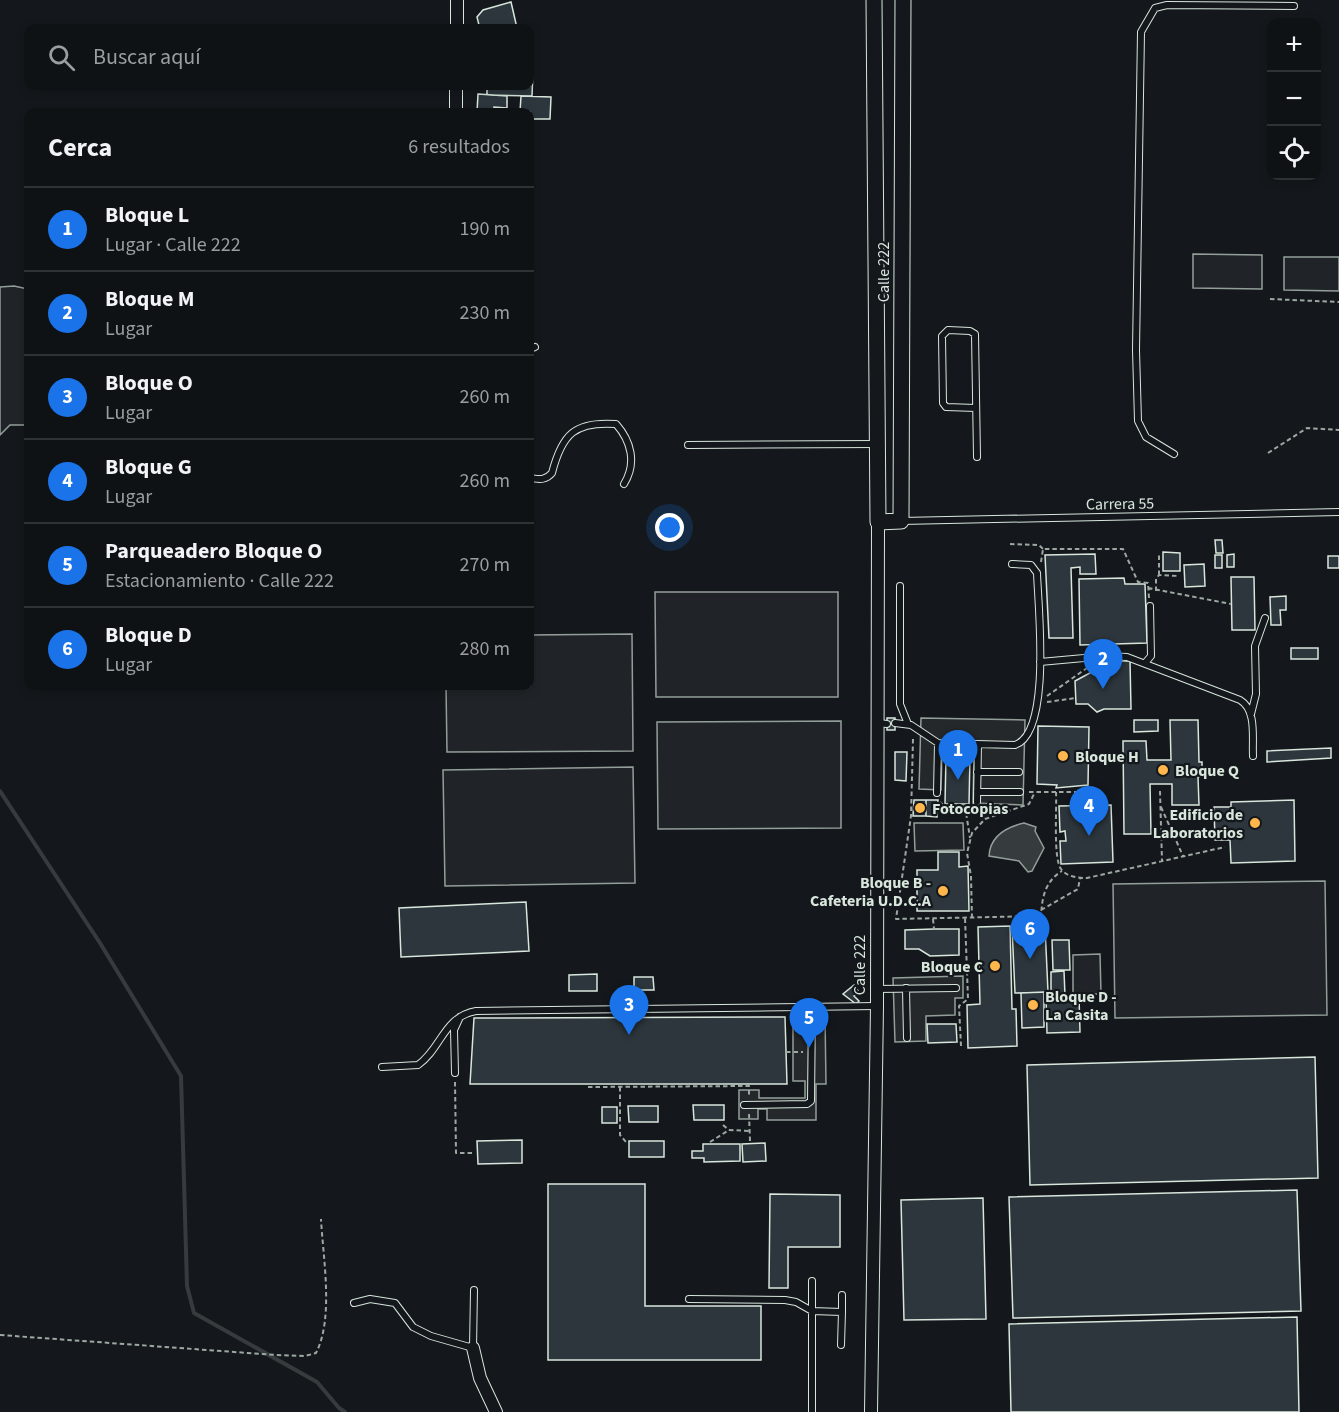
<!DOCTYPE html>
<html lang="es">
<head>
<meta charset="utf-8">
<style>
  :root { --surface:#0f1215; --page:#1d2022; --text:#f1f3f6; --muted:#9b9ea0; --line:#2f3234; --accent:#1a73e8 }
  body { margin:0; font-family:"Source Sans 3",sans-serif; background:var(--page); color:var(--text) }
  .controls { position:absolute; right:18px; top:18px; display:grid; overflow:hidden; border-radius:12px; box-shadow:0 3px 9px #0003 }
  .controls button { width:54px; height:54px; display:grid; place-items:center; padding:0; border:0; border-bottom:2px solid var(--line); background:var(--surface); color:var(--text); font:30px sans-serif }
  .you { position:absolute; left:670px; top:528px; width:21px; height:21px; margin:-15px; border:4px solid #fff; border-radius:50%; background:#1a73e8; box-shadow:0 0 0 9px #1a73e833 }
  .badge { display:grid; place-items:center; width:39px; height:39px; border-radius:50%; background:var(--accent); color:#fff; font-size:20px; font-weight:700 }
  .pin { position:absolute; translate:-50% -50px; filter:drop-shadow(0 2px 3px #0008) }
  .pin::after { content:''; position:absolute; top:32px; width:21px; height:18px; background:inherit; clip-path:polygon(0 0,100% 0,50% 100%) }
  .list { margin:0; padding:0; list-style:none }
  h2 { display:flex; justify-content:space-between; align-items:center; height:78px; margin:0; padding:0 24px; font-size:26px }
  h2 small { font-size:20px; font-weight:400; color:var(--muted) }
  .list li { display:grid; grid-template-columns:39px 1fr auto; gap:18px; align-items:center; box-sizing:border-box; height:84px; padding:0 24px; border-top:2px solid var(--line) }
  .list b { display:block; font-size:22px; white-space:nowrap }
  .list p { margin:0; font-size:20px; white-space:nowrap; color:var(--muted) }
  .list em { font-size:20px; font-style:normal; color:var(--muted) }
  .icon { flex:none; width:33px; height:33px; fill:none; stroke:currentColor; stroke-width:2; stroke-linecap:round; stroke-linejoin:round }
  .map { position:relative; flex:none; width:1339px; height:1412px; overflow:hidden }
  .search { position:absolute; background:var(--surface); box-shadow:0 3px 9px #0003; left:24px; top:24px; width:510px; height:66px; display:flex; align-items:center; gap:15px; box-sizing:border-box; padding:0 21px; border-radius:12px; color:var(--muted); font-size:22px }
  .panel { position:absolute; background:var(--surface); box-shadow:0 3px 9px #0003; left:24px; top:108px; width:510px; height:582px; border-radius:12px }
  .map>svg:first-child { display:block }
</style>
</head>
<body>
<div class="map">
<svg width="1339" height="1412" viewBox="0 0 1339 1412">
  <rect width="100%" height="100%" fill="#14181c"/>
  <!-- green -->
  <path fill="#202428" stroke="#939e99" stroke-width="1.5" d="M1193 254 1262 255V289L1193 288Z
    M1284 257H1339V291L1284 290Z
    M14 286 28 289V425H10L0 435V287Z
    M655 592H838V697H656Z
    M632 634 633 751 447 752 446 686H530V635Z
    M841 721V828L658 829 657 722Z
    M633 767 635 883 445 886 443 770Z
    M914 823H963L964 850 915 851Z
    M1325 881 1327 1015 1115 1018 1113 884Z
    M1100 954 1101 994H1073V955Z"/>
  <!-- parking -->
  <path fill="#24282b" stroke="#939e99" stroke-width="1.5" d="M921 718 1025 720 1023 805 973 803 974 753 942 752 941 790 919 789Z
    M963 976V998H955V1015L926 1016V1041L895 1042 893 978Z
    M793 1015H825L826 1084H816V1120H767V1109H758V1119H739V1090H759V1098H805V1081H793Z"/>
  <!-- water -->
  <path fill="#363b3e" stroke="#939e99" stroke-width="1.5" d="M1024 823 1036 827 1035 831 1044 848 1032 871 1028 872 1019 861 989 856C990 836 1007 827 1024 823Z"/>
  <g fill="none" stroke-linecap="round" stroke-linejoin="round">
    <!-- stream -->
    <path stroke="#363b3e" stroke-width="4" d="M0 791 100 943 181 1076 187 1286 194 1313 317 1382 339 1408 345 1412"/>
  </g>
  <!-- building -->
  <path fill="#2c363c" stroke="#d8e6dc" stroke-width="1.5" d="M511 2 517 28H473L479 25 477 17 483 10Z
    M530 70H533L532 96 487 95V86H530Z
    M478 94 507 96V108L494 107 493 112H477Z
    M521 96 551 97 550 119H530V112H520Z
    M1215 540H1222L1223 553H1216Z
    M1163 552 1180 553V571H1163Z
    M1095 554 1096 574H1080V567L1071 568 1073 638H1049L1045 555Z
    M1234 554V567H1227V555Z
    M1215 555H1222V568H1215Z
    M1328 556H1339V568H1328Z
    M1204 564 1205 586 1185 587 1184 565Z
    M1231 577H1254L1255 630H1232Z
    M1124 578 1125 584H1145L1147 643 1080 645 1079 579Z
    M1286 596V610H1280L1281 625H1271L1270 597Z
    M1291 648H1318V659H1291Z
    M1112 661H1130L1131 709H1104L1097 712 1088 704H1076L1075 681Z
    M887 718H895V730H887Z
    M1134 720H1158V731L1134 732Z
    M1170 720H1198L1199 762H1202V777H1198L1199 805H1172V784H1150L1151 834H1124L1123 741H1146L1147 760H1171Z
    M1038 726 1089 727 1088 785 1056 788 1057 785 1037 784Z
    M1331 748V758L1267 762V751Z
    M895 752H907L906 781 895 780Z
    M946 756 970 757 969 804H945Z
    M914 800H926V816H913Z
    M926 800H938L937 817 926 816Z
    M1294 800 1295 861 1231 863 1230 840H1215L1214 807H1231V802Z
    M1111 805 1113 862 1061 864 1060 841H1066L1065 831 1060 832 1059 806Z
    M938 852H959V867L968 866 969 911H917V870H938Z
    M526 902 529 951 401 957 399 908Z
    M1010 926 1012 1009H1016L1017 1046 968 1048 967 1005 980 1004 978 927Z
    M1045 926 1048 992 1015 993 1012 927Z
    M934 929H959V955L930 956 919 949H905V930Z
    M1052 940H1069L1070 970H1053Z
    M1064 971 1065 996H1051V972Z
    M597 974V991H569V975Z
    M634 977H653L654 990H634Z
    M854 985 859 992 854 996 859 1001 856 1004 843 994Z
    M1044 992V1027L1022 1028 1021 993Z
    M1046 996H1079L1080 1032 1047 1033Z
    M785 1017 787 1084H470L474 1018Z
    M927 1024H956L957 1042 928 1043Z
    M1315 1057 1318 1178 1030 1185 1027 1065Z
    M693 1105H724V1120H694Z
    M628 1106H658V1122H629Z
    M602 1107H617V1123H602Z
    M522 1140V1163L478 1164 477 1141Z
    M629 1141H664V1157H629Z
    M765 1143 766 1161 743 1162 742 1144Z
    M703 1144H740V1161L704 1162V1158H692V1151H703Z
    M548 1184H645V1306H761V1360H548Z
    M1297 1190 1301 1311 1013 1318 1009 1197Z
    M770 1194 840 1195V1247H788V1288H769Z
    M983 1198 986 1319 904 1320 901 1200Z
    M1297 1317 1299 1412H1011L1009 1324Z"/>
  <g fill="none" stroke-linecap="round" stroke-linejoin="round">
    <!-- service casing -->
    <g stroke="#d8e6dc" stroke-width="8">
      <path id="service" d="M530 349 535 347
        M976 408 946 407 943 403 942 336 948 330 970 331 975 334 977 457
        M688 445 876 444
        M1174 454 1146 437 1138 421 1136 350 1141 32 1155 8 1167 5 1294 6
        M530 478C539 479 545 481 552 473 562 434 575 421 616 424 631 441 637 463 624 484
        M901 521 1339 512
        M900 586V704L908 724
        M1040 662 1106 656 1127 657 1240 700C1257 710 1252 738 1253 756
        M1145 663 1151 656 1150 606
        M1251 714 1256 694 1255 646 1265 618
        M878 723 887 724
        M895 723 911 725 938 743 1015 745C1052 733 1038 605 1037 573L1031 565 1012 564
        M977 772H1019
        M977 792H1020
        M937 793 938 743
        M977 802 978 745
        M906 988 907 1038
        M877 989 956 988
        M382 1067 418 1065C442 1048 443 1017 476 1011L877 1006
        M455 1073 454 1030 460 1017
        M744 1105 807 1104 811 1101 812 1007
        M812 1281V1311L842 1312V1295
        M689 1299 785 1300 796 1302 812 1311V1412
        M354 1303 370 1299 395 1303 413 1327 431 1336 473 1348 474 1290
        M841 1345 842 1312"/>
    </g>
    <!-- minor casing -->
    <g stroke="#d8e6dc" stroke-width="14">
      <path id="minor" d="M457 28V0
        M456 112V86
        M473 1348 480 1378 496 1412
        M871 1412 877 1006 878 522"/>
    </g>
    <!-- tertiary casing -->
    <g stroke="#d8e6dc" stroke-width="17">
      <path id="tertiary" d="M874 0 878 522 901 521 903 0"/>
    </g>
    <!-- path -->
    <path stroke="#9da8a2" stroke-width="2" stroke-dasharray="4.5 3" stroke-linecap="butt" d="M1270 299 1339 302
      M1268 453 1307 428 1339 430
      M1010 544 1039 545 1043 549
      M1041 562 1043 549H1123L1138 582 1148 583 1149 598
      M1159 575V554
      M1148 588 1231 604
      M1156 591V579L1159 575 1179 576
      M1047 696 1087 668
      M1047 702 1076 698
      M913 739 911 816 896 919 1041 916
      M1160 791 1162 861
      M1029 792H1079
      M1056 792C1057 808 1053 858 1061 869 1067 877 1078 878 1087 878L1225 847
      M940 802 944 806H968
      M965 806 970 838
      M1161 807 1183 856
      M1041 910 1078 889 1080 878
      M972 918 971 876 967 853 972 833 985 819 1029 804 1035 792
      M933 919 934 929
      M1041 926C1041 904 1042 883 1062 871
      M961 1046 959 1006 968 999 965 918
      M786 1052H803
      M455 1082 456 1153H473
      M588 1087 749 1086V1097
      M620 1087V1135L626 1142
      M749 1114 750 1141
      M723 1125 729 1130
      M710 1142 729 1130 750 1131
      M0 1335 276 1355 305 1356 316 1353C334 1318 323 1258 321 1219"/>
    <!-- service -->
    <use href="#service" stroke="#14181c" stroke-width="6"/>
    <!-- minor -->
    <use href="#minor" stroke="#14181c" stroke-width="12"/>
    <!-- tertiary -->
    <use href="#tertiary" stroke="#14181c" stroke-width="15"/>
  </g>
  <!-- markers -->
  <g fill="#ffb74d" stroke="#14181c" stroke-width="2">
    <circle cx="1063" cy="756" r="6"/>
    <circle cx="1163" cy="770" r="6"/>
    <circle cx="920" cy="808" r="6"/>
    <circle cx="1255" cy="823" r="6"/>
    <circle cx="943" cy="891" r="6"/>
    <circle cx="995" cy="966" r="6"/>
    <circle cx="1033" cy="1005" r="6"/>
  </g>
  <g text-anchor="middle" stroke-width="4.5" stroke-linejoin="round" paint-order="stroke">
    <!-- street labels -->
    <g font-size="16" fill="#d8e6dc" stroke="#14181c">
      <text transform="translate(883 272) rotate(-90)" y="6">Calle 222</text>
      <text transform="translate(1120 503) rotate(-1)" y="6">Carrera 55</text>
      <text transform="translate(859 965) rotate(-90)" y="6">Calle 222</text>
    </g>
    <!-- poi labels -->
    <g font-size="16" font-weight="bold" fill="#d8e6dc" stroke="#14181c" text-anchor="start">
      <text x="1075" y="762">Bloque H</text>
      <text x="1175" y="776">Bloque Q</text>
      <text x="932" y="814">Fotocopias</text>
      <text x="1243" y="820" text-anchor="end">Edificio de<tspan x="1243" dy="18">Laboratorios</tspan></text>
      <text x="931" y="888" text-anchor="end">Bloque B -<tspan x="931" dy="18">Cafeteria U.D.C.A</tspan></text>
      <text x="983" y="972" text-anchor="end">Bloque C</text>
      <text x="1045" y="1002">Bloque D -<tspan x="1045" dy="18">La Casita</tspan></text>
    </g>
  </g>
</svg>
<div class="controls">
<button>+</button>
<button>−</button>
<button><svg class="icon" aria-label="locate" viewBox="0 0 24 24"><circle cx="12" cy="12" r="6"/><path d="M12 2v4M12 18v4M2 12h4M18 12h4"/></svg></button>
</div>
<div class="you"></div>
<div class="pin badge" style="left:958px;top:780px">1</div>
<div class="pin badge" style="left:1103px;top:689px">2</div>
<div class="pin badge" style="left:629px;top:1035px">3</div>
<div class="pin badge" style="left:1089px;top:836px">4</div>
<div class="pin badge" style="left:809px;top:1048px">5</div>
<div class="pin badge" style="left:1030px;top:959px">6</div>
<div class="search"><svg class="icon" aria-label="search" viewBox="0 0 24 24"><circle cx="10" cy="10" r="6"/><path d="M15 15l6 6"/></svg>Buscar aquí</div>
<section class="panel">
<h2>Cerca<small>6 resultados</small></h2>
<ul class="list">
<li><span class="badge">1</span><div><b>Bloque L</b><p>Lugar · Calle 222</p></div><em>190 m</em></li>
<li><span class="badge">2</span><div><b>Bloque M</b><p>Lugar</p></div><em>230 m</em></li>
<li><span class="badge">3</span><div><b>Bloque O</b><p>Lugar</p></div><em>260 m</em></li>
<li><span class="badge">4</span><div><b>Bloque G</b><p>Lugar</p></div><em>260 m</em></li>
<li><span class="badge">5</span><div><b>Parqueadero Bloque O</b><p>Estacionamiento · Calle 222</p></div><em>270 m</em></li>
<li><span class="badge">6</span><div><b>Bloque D</b><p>Lugar</p></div><em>280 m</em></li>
</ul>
</section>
</div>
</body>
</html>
